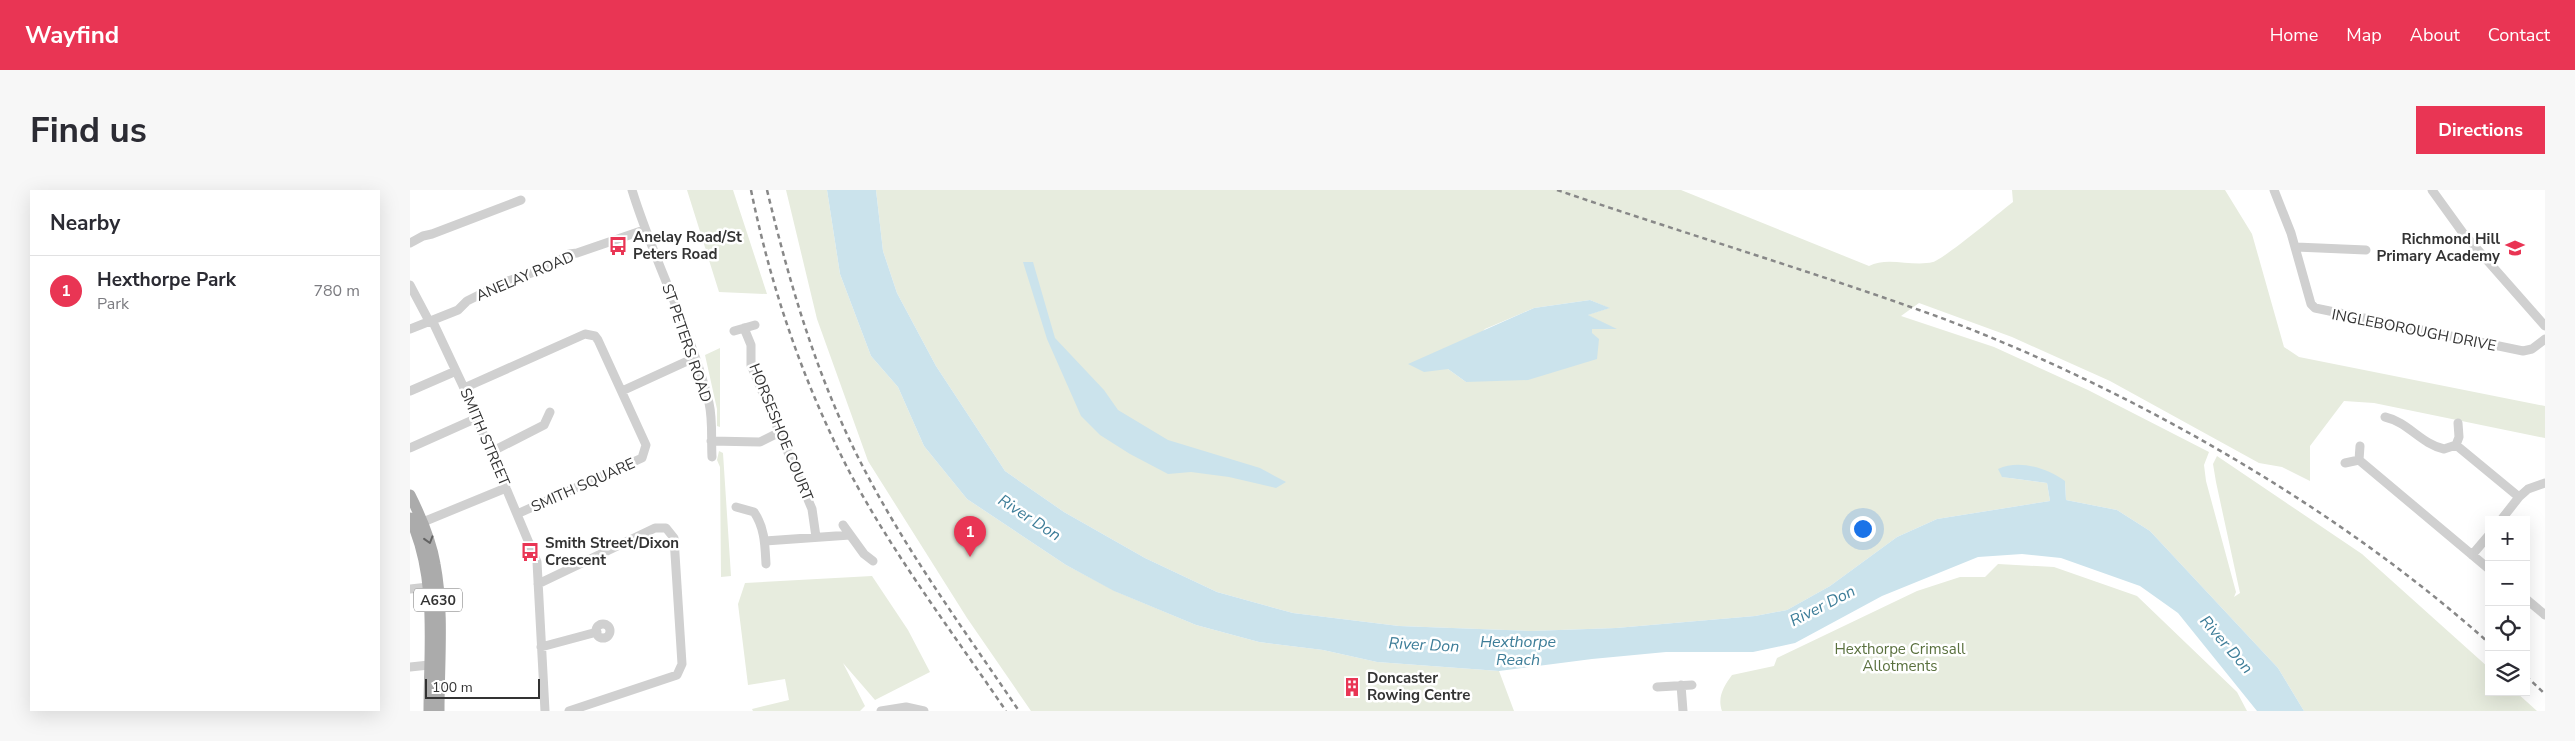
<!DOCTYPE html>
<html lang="en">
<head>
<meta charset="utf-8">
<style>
  :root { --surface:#fff; --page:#f7f7f7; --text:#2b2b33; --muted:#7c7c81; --line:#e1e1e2; --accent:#e93554 }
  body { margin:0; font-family:"Nunito Sans",sans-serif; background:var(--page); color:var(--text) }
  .controls { position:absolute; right:15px; bottom:15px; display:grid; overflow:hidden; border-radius:0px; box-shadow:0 5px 20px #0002 }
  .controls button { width:45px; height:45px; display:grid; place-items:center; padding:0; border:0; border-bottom:1px solid var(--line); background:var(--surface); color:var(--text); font:25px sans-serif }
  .scale { position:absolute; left:15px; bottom:12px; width:115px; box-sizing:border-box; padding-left:5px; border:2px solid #333; border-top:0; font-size:14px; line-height:18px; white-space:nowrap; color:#333; -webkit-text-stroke:4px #fff; paint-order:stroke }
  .you { position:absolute; left:1452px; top:338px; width:18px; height:18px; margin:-12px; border:4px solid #fff; border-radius:50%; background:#1a73e8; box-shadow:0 0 0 8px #1a73e833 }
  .badge { display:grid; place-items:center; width:32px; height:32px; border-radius:50%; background:var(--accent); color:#fff; font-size:16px; font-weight:700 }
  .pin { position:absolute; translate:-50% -41px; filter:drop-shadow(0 1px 2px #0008) }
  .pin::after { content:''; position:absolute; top:26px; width:18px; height:15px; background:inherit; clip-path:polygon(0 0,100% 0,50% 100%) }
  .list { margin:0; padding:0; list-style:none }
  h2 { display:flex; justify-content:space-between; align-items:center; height:65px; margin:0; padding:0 20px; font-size:21px }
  h2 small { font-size:16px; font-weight:400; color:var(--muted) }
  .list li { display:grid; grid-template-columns:32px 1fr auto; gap:15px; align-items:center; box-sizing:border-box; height:70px; padding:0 20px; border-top:1px solid var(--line) }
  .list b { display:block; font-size:19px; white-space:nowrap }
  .list p { margin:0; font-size:16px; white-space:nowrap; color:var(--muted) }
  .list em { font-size:16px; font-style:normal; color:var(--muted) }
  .icon { flex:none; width:28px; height:28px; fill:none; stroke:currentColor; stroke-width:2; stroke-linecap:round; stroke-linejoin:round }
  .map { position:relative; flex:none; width:2135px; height:521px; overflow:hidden; border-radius:0px }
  header { display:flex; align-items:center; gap:30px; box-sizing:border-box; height:70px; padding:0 25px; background:var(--accent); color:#fff }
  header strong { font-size:24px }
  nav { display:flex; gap:28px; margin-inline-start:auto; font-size:18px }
  .intro { display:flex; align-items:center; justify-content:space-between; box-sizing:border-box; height:120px; padding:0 30px }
  h1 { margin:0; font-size:35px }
  .button { padding:12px 22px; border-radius:0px; background:var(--accent); color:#fff; font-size:18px; font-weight:700 }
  main { display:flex; gap:30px; padding:0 30px }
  aside { flex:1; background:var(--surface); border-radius:0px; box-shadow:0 5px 20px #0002 }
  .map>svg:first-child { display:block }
</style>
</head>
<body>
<header>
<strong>Wayfind</strong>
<nav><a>Home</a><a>Map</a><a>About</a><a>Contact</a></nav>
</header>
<div class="intro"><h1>Find us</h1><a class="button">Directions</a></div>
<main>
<aside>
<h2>Nearby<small></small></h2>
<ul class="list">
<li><span class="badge">1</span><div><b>Hexthorpe Park</b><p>Park</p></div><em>780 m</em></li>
</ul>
</aside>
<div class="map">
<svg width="2135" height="521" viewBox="0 0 2135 521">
  <rect width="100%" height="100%" fill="#fff"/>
  <!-- green -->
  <path fill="#e7ecde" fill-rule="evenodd" d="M277 0H323L357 104 309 102Z
    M376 0H417L430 84 461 166 488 197 514 256 557 309 656 375 707 402 786 435 849 452 913 460 967 472 1089 481 1104 521H621L557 428 458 271 407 129Z
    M466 0H1271L1459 76C1477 66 1502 77 1523 72 1534 69 1590 22 1603 12L1602 0H1815L1842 44 1874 157 1889 167 2135 216V248L1964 213 1934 211 1900 256V291L1872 277 1849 273 1700 191 1602 147 1509 113 1491 126 1584 157 1678 200 1799 262 1794 275 1796 291 1826 402 1824 407 1830 403 1806 292 1803 274 1807 266 1952 364 2079 478V502H2106L2127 521H1894L1868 478 1740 341 1707 320 1656 310 1655 291 1592 287 1637 293 1640 311 1527 329 1487 347 1420 396 1377 420 1345 426 1206 438 1121 441 989 436 883 423 807 402 735 368 654 322 595 281 526 176 487 103 473 61ZM1180 110 1199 118 1177 125 1205 139H1182V143L1056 192 1038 179 1075 139 1124 118Z
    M310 158V237L307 236V219L295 165Z
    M309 261 313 263 321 386 311 387 310 277 307 270Z
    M1588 374 1644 377 1727 406 1827 502 1837 521H1312C1307 507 1314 496 1322 485L1364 476 1367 468 1507 401 1550 387H1575Z
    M462 386 498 440 520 482 465 510 433 473 455 516 450 521H343L342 519 379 510 375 489 338 495 328 414 335 393Z"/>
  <!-- water -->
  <path fill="#cbe3ec" d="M417 0H466L473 61 487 103 526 176 595 281 654 322 735 368 807 402 883 423 989 436 1121 441 1206 438 1345 426 1377 420 1420 396 1487 347 1527 329 1640 311 1637 293 1592 287 1588 279C1609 269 1637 278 1655 291L1656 310 1707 320 1740 341 1868 478 1894 521H1847L1768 423 1730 396 1651 368 1612 364 1568 367 1472 406 1385 453 1343 462H1256L1182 469 1089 481 967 472 913 460 849 452 786 435 704 401 656 375 557 309 514 256 488 197 461 166 430 84Z
    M613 72H623L645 148 694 200 708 220 758 250 850 278 876 292 866 298 819 287 781 282 758 284 720 264 690 245 671 226 637 149Z
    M1180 110 1200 118 1178 125 1207 139H1182V143L1189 149 1187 169 1118 190 1056 192 1038 179 1014 182 998 174 1124 118Z"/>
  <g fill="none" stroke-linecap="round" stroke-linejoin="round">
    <!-- minor -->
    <path stroke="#d0d0d0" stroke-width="9" d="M222 0C244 72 281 140 299 213 303 230 301 250 302 267
      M1864 0 1881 43 1901 114 1905 118 2113 161 2122 159 2135 149
      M2022 0 2053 43 2135 136
      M0 53 13 46 22 44 111 10
      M1886 57 1956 60
      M0 95 19 131
      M22 130 54 198 127 372 135 521
      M334 138 341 155V175L402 319 406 347
      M0 139 48 120 57 111 95 92 139 77 159 64 167 63 234 40
      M324 141 345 135
      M54 198 175 144 185 146 188 150 236 255 232 268 107 324
      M0 201 46 181
      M212 201 284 168
      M1975 227C1998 232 2011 254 2034 259L2046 255 2049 247 2048 233
      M301 251 350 252 370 242
      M2046 255 2109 307 2118 299 2135 293
      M0 258 67 228
      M81 262 134 235 140 222
      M1949 270 2079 379
      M1935 273 1949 270 1950 256
      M326 317 344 322C355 338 355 356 356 374
      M2091 330 2109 307
      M13 332 96 298
      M433 335 454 364 463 371
      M355 351 440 345
      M2062 365 2079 345
      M128 394 245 338H256L264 348 272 474 267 485 159 521
      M0 399 18 397
      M2116 409 2135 425
      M186 441a7 7 0 1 1 14 0a7 7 0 1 1-14 0Z
      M131 457 187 442
      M0 477 19 475
      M1271 495 1273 521
      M1247 497 1282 495
      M471 521 496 517 514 521"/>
    <!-- major -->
    <path stroke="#ababab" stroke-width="11" d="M0 305C11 327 21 350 25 374 34 421 29 473 29 521
      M0 328C28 387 19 458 19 521"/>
    <!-- rail -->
    <path stroke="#888" stroke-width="2.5" stroke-dasharray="5 4" stroke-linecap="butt" d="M341 0C361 98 393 192 439 281 483 364 543 443 596 521
      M357 0C380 95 407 188 452 275 496 361 555 441 609 521
      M1147 0C1273 43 1401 81 1526 126 1718 197 1926 316 2079 453
      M2116 486 2135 504"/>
  </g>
  <!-- one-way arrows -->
  <defs><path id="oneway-chevron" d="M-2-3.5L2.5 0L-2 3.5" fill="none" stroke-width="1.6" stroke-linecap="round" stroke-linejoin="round" transform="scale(1.25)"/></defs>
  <use stroke="#636363" href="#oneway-chevron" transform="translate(19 350) rotate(73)"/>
  <!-- icons -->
  <defs>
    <g id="bus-bare" transform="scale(1.5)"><path d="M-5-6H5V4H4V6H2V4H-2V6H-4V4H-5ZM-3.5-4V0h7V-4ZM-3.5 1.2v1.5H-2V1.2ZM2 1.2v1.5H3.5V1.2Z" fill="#e93554" stroke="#fff" stroke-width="2.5" paint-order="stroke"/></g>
    <g id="school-bare" transform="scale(1.5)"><path d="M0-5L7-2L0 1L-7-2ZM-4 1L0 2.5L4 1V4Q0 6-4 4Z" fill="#e93554" stroke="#fff" stroke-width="2.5" paint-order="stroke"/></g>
    <g id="building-bare" transform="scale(1.5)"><path d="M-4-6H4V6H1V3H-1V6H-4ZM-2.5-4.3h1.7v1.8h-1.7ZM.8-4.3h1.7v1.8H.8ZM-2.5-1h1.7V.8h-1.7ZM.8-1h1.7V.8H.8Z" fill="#e93554" stroke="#fff" stroke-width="2.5" paint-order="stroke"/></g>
  </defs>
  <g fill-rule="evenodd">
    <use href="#bus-bare" x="208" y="56"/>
    <use href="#school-bare" x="2105" y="58"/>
    <use href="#bus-bare" x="120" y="362"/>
    <use href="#building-bare" x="942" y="497"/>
  </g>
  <g text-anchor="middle" stroke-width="5" stroke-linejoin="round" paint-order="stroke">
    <!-- shield labels -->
    <rect fill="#fff" stroke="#707070" stroke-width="1" x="4" y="398.5" width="48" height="23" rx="4"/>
    <g font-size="14" font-weight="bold" fill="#333">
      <text x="28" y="415">A630</text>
    </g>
    <!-- poi labels -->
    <g font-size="15" font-weight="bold" fill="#333" stroke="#fff" text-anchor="start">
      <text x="223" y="52">Anelay Road/St<tspan x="223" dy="17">Peters Road</tspan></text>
      <text x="2090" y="54" text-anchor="end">Richmond Hill<tspan x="2090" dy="17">Primary Academy</tspan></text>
      <text x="135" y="358">Smith Street/Dixon<tspan x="135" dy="17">Crescent</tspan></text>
      <text x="957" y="493">Doncaster<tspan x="957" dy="17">Rowing Centre</tspan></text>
    </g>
    <!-- street labels -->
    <g font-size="15" fill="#333" stroke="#fff">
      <text transform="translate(115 86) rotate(-23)" y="5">ANELAY ROAD</text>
      <text transform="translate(2004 140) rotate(11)" y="5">INGLEBOROUGH DRIVE</text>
      <text transform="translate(277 153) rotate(71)" y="5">ST PETERS ROAD</text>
      <text transform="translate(371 242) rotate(68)" y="5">HORSESHOE COURT</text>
      <text transform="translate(75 247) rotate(67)" y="5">SMITH STREET</text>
      <text transform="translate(173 295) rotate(-24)" y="5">SMITH SQUARE</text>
    </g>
    <!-- park labels -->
    <g font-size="15" fill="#5a703e" stroke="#fff">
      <text x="1490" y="464">Hexthorpe Crimsall<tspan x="1490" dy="17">Allotments</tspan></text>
    </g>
    <!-- water labels -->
    <g font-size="16" font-style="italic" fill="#3d7d98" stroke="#fff">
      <text transform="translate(620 327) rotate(33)" y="6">River Don</text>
      <text transform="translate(1412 415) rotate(-27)" y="6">River Don</text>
      <text x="1108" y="457">Hexthorpe<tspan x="1108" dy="18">Reach</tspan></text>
      <text transform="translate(1014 454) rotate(3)" y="6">River Don</text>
      <text transform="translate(1817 454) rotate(49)" y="6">River Don</text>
    </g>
  </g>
</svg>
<div class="controls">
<button>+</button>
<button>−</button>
<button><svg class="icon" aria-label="locate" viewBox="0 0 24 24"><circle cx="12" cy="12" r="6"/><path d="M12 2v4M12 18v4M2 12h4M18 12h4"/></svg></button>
<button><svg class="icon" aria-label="layers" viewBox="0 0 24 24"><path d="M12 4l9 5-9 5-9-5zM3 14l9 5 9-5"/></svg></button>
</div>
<div class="scale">100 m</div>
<div class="you"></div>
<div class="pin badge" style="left:560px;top:367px">1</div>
</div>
</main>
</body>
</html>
